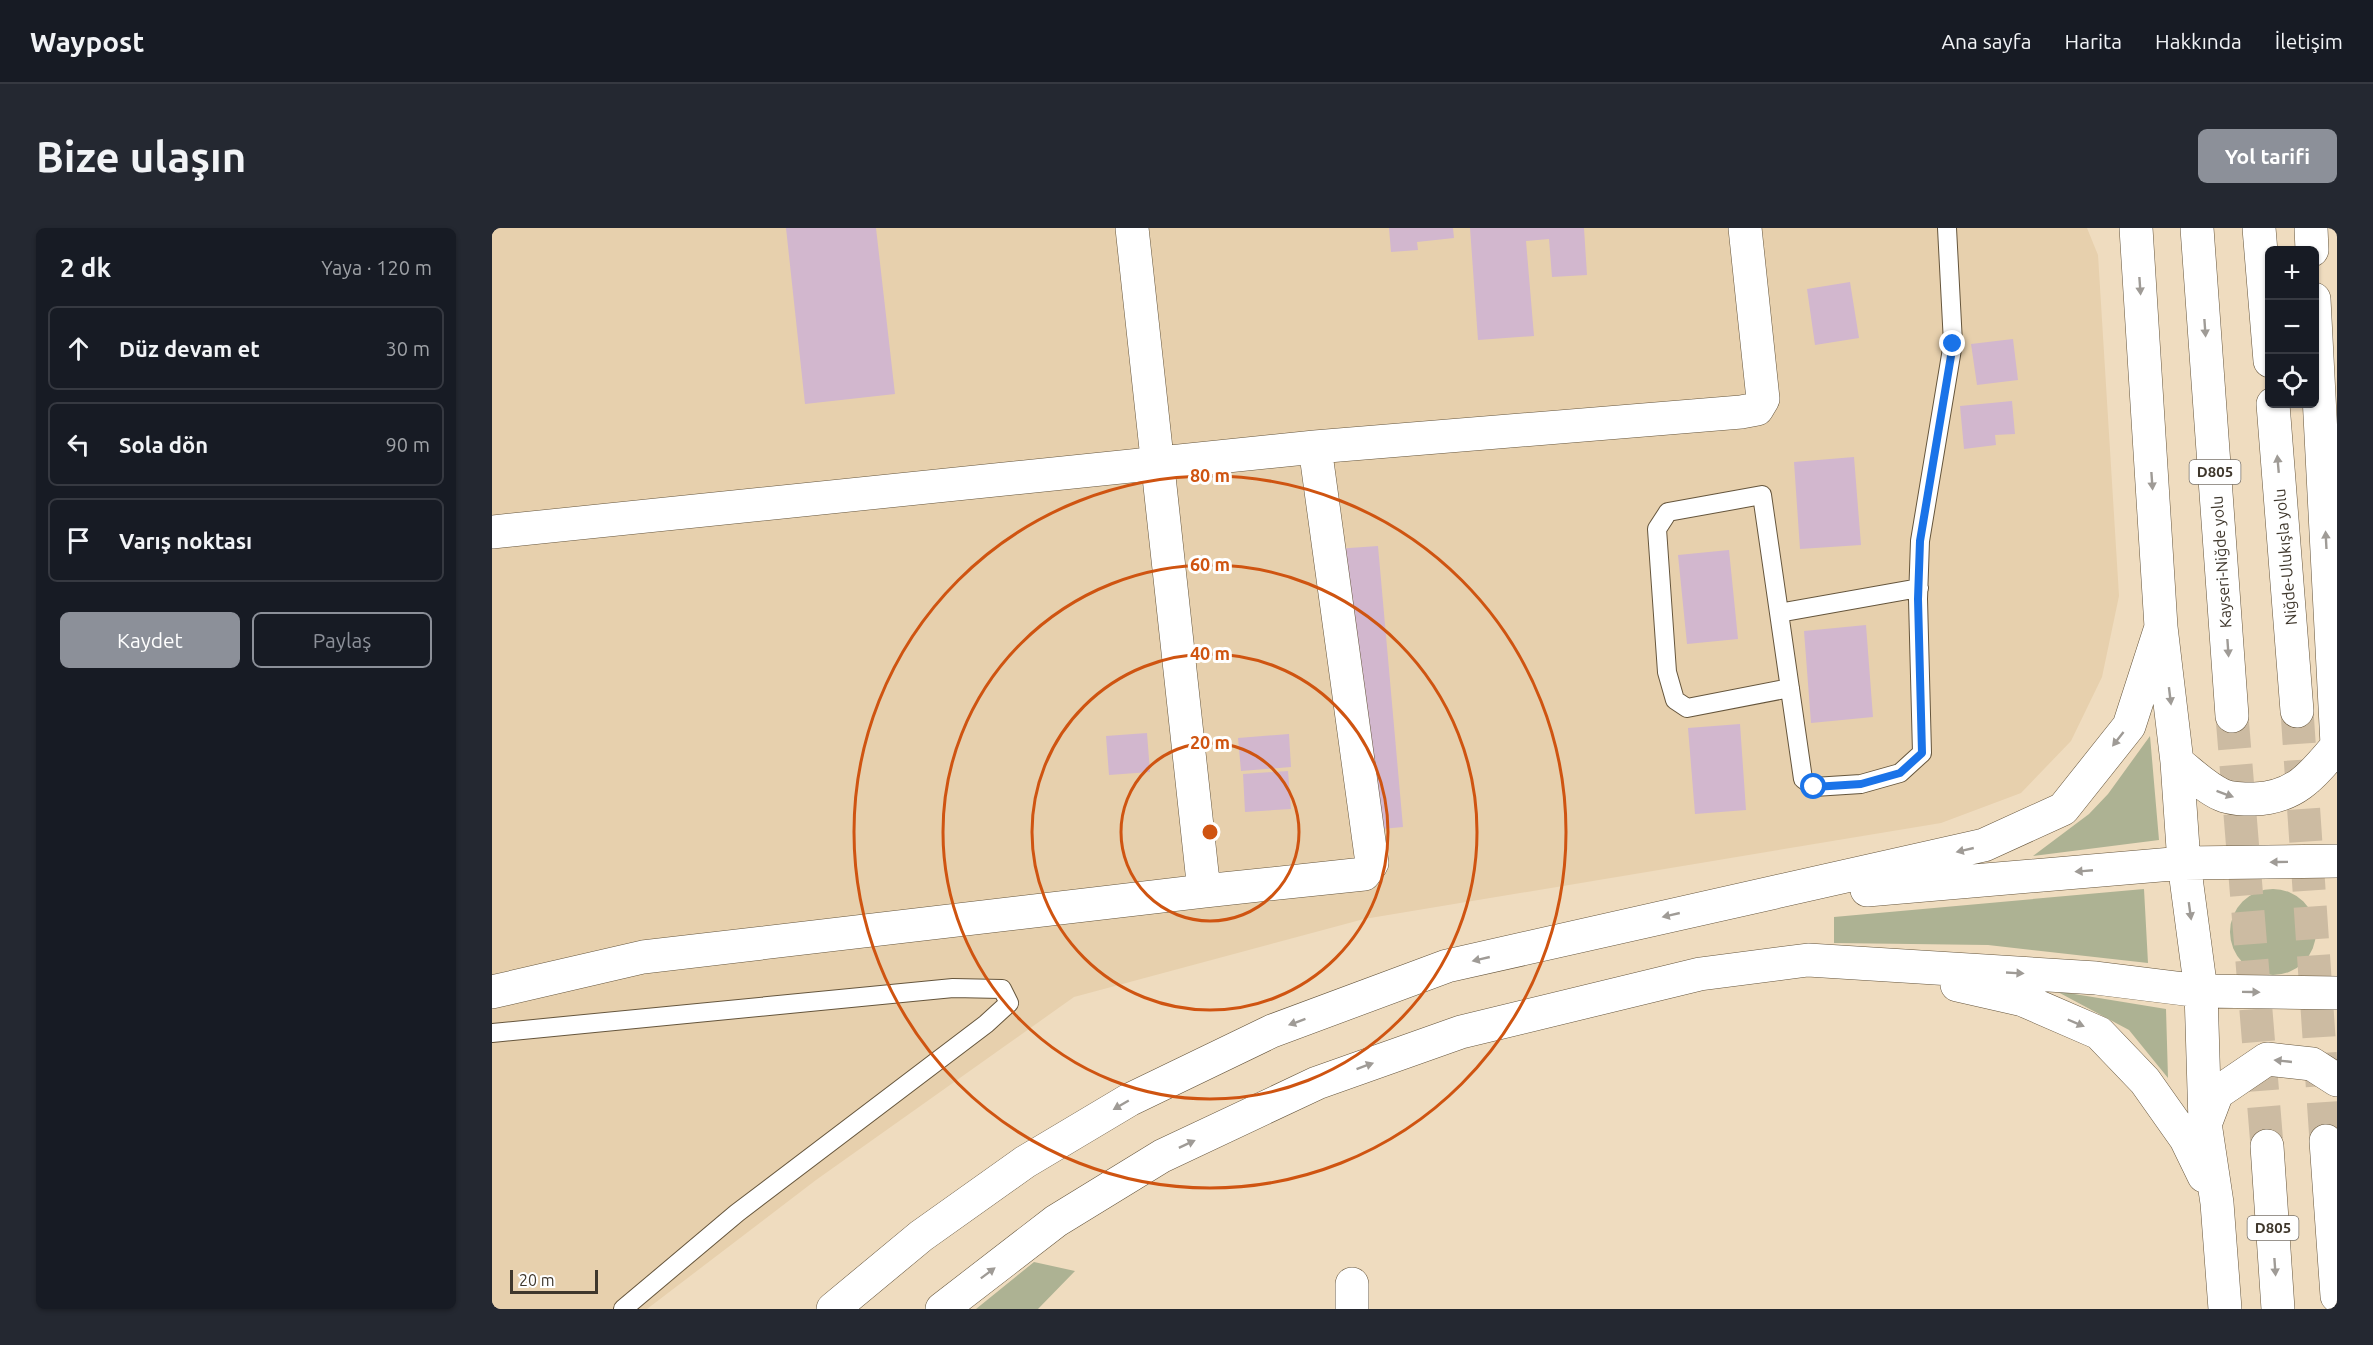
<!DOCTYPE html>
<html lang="tr">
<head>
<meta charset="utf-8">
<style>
  :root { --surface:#171b24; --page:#242831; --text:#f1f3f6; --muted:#9ea1a6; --line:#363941; --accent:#8c9099 }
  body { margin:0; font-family:Ubuntu,sans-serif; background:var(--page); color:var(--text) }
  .controls { position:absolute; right:18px; top:18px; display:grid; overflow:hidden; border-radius:9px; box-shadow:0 2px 4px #0004 }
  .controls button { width:54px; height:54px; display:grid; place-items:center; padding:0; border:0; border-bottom:2px solid var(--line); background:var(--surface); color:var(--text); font:30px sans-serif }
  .scale { position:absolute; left:18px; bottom:15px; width:88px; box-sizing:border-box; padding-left:6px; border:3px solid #3f372c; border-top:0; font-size:16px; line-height:21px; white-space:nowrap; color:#3f372c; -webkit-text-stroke:4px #fff; paint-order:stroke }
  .stop { position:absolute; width:18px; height:18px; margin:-14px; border:4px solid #1a73e8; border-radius:50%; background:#fff }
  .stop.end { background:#1a73e8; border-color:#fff; box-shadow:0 2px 6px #0008 }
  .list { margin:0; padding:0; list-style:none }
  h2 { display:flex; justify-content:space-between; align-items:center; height:78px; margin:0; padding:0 24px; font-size:26px }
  h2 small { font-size:20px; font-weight:400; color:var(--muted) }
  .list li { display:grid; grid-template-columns:39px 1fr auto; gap:18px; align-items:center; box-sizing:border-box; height:84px; margin:0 12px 12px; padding:0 12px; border:2px solid var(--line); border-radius:9px }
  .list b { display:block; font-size:22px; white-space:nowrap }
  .list em { font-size:20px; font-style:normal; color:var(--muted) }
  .actions { display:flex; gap:12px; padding:18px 24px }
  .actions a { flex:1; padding:14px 0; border:2px solid var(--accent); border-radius:9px; text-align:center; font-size:21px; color:var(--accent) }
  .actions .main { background:var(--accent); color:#fff }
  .icon { flex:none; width:33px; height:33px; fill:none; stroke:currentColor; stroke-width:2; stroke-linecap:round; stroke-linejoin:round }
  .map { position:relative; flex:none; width:1845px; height:1081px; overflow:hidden; border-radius:9px }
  header { display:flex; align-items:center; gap:36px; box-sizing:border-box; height:84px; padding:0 30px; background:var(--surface); border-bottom:2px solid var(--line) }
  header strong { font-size:28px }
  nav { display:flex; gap:33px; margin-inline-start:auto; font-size:21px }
  .intro { display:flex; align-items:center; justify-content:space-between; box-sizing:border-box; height:144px; padding:0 36px }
  h1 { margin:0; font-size:42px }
  .button { padding:15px 27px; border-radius:9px; background:var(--accent); color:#fff; font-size:21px; font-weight:700 }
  main { display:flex; gap:36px; padding:0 36px }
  aside { flex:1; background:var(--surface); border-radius:9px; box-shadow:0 2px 4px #0004 }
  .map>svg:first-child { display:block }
</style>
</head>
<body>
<header>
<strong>Waypost</strong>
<nav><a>Ana sayfa</a><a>Harita</a><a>Hakkında</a><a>İletişim</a></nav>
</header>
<div class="intro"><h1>Bize ulaşın</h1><a class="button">Yol tarifi</a></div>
<main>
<aside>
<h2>2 dk<small>Yaya · 120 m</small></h2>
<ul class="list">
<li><svg class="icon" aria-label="ahead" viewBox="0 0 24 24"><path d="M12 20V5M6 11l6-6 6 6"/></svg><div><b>Düz devam et</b></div><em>30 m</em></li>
<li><svg class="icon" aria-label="left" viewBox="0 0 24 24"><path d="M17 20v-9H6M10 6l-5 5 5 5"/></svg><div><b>Sola dön</b></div><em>90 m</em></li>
<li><svg class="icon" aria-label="arrive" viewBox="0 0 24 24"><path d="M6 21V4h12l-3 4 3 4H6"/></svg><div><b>Varış noktası</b></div></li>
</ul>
<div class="actions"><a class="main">Kaydet</a><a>Paylaş</a></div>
</aside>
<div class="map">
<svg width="1845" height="1081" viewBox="0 0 1845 1081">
  <rect width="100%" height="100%" fill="#efdcbf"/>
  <!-- built -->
  <path fill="#e7d0ad" d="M0 0H1595L1606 27 1627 368 1610 449 1579 513 1529 565 1449 595 872 691 582 769 324 952 155 1081H0Z"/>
  <!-- green -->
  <path fill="#adb293" d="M1658 508 1667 612 1541 628 1597 586 1616 566Z
    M1652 661 1656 735 1496 717 1342 715V689Z
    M1738 704a43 43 0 1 1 86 0a43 43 0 1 1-86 0Z
    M1564 763 1674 781 1676 850 1637 802Z
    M542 1034 583 1043 546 1081H484Z"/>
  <!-- building -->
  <path fill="#d2b7ce" d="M294 0H384L403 166 313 176Z
    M897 0H961L962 10 925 14 926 22 899 24Z
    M978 0H1092L1095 47 1060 49 1057 11 1034 13 1042 108 986 112Z
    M1358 54 1367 110 1323 117 1315 61Z
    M1521 111 1526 152 1485 157 1479 116Z
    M1520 173 1523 206 1503 207 1504 217 1472 221 1468 178Z
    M1362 229 1369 317 1308 321 1302 234Z
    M886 318 911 599 868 603 843 321Z
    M1237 322 1246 411 1195 416 1186 327Z
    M1374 397 1381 489 1319 495 1312 403Z
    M1248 496 1254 582 1203 586 1196 500Z
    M655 505 658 544 617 547 614 508Z
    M797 506 799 539 749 543 746 510Z
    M796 543 799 581 753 584 751 546Z"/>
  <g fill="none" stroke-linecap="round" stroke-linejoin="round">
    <!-- trunk-tunnel -->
    <path stroke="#ccbba2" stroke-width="33" stroke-dasharray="33 16" stroke-linecap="butt" d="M1805 483 1834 913
      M1740 488 1775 918"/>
    <!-- service casing -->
    <g stroke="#65553c" stroke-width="20">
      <path id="service" d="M1287 385 1427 360
        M1298 460 1195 480 1183 472 1175 444 1165 301 1176 284 1270 267 1311 551 1322 559 1369 556 1408 545 1430 525 1426 371 1428 313 1461 115 1455 0
        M0 805 461 760 510 761 517 775 494 796 245 985 131 1081"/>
    </g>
    <!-- minor casing -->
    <g stroke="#65553c" stroke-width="34">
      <path id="minor" d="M640 0 712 663
        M0 304 823 219 1249 184 1265 181 1271 171 1253 0
        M0 764 151 729 712 663 872 646 880 635 823 219
        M860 1056V1081"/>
    </g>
    <!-- trunk casing -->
    <g stroke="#65553c" stroke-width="34">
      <path id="trunk" d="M1705 0 1740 488
        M1767 0 1778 133
        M1781 176 1805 483
        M1834 913 1845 1068
        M1775 918 1786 1081"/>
    </g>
    <!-- motorway casing -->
    <g stroke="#65553c" stroke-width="34">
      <path id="motorway" d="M1644 0 1669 399 1685 534 1692 635 1709 763 1713 895 1725 975 1733 1081
        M1819 0 1820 22
        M1822 71 1845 517
        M1685 534C1699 545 1714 560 1730 567 1739 571 1752 571 1762 571 1803 570 1821 547 1845 518
        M1375 662 1692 635 1845 633
        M1465 757 1531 772 1607 805 1653 853 1694 911 1712 948
        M1714 894 1725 865 1775 831 1820 836 1845 852
        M341 1081 429 1008 533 934 637 872 780 803 955 738 1492 617 1571 581 1637 498 1669 399
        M450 1081 564 993 670 928 825 855 969 804 1208 746 1316 732 1604 750 1709 763 1845 765"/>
    </g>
    <!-- service -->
    <use href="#service" stroke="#fff" stroke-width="18"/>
    <!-- minor -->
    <use href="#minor" stroke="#fff" stroke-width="33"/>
    <!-- trunk -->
    <use href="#trunk" stroke="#fff" stroke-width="33"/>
    <!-- motorway -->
    <use href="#motorway" stroke="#fff" stroke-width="33"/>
  </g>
  <!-- one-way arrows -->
  <defs><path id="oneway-solid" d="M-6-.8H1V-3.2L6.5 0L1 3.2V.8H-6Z" transform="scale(1.5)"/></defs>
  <g fill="#9f9b96">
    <use href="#oneway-solid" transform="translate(1648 58) rotate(86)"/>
    <use href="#oneway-solid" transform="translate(1713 100) rotate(86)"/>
    <use href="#oneway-solid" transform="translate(1786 236) rotate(-95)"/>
    <use href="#oneway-solid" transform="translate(1660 253) rotate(86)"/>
    <use href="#oneway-solid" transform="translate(1834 312) rotate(-93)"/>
    <use href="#oneway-solid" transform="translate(1736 420) rotate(86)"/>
    <use href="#oneway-solid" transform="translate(1678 468) rotate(83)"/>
    <use href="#oneway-solid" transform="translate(1626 511) rotate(128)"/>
    <use href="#oneway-solid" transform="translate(1733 566) rotate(20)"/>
    <use href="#oneway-solid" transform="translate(1473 622) rotate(167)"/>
    <use href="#oneway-solid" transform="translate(1787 634) rotate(179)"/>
    <use href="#oneway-solid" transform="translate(1592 643) rotate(175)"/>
    <use href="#oneway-solid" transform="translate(1698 683) rotate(82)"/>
    <use href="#oneway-solid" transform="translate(1179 687) rotate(167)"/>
    <use href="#oneway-solid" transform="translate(989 731) rotate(167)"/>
    <use href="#oneway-solid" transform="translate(1523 745) rotate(3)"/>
    <use href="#oneway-solid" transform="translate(1759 764) rotate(1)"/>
    <use href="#oneway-solid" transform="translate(805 794) rotate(160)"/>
    <use href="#oneway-solid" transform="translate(1584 795) rotate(23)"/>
    <use href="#oneway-solid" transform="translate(1791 833) rotate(-174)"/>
    <use href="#oneway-solid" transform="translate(873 838) rotate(-20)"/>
    <use href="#oneway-solid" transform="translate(629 877) rotate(150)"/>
    <use href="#oneway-solid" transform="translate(695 916) rotate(-25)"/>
    <use href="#oneway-solid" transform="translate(1783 1039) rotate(86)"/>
    <use href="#oneway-solid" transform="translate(496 1045) rotate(-37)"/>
  </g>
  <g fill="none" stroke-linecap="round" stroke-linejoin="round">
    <!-- route -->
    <path stroke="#1a73e8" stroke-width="8" d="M1322 559 1369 556 1408 545 1430 525 1426 371 1428 313 1461 116"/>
  </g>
  <!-- distance rings -->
  <g fill="none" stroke="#cf5411" stroke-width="3">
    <circle cx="718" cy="604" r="89"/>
    <circle cx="718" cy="604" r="178"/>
    <circle cx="718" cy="604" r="267"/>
    <circle cx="718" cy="604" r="356"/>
  </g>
  <g text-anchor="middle" stroke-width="6" stroke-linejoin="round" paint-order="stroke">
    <!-- shield labels -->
    <g fill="#fff" stroke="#79736b" stroke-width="1.5">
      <rect x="1697.5" y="232" width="51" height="24" rx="4.5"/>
      <rect x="1755.5" y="988" width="51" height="24" rx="4.5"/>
    </g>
    <g font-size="15" font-weight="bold" fill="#3f372c">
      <text x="1723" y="249">D805</text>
      <text x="1781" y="1005">D805</text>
    </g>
    <!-- street labels -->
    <g font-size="16" fill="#3f372c" stroke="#fff">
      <text transform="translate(1793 329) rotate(-95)" y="6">Niğde-Ulukışla yolu</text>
      <text transform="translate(1729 334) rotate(-94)" y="6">Kayseri-Niğde yolu</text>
    </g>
  </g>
  <circle cx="718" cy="604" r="9" fill="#cf5411" stroke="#fff" stroke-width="3"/>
  <g font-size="18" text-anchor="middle" font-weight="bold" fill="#cf5411" stroke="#fff" stroke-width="6" stroke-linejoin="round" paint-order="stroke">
    <text x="718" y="254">80 m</text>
    <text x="718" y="343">60 m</text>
    <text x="718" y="432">40 m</text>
    <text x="718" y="521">20 m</text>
  </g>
</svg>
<div class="controls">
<button>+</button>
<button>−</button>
<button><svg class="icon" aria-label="locate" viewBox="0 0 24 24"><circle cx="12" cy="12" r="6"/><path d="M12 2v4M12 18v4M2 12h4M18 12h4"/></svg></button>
</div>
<div class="scale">20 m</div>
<div class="stop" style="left:1322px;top:559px"></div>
<div class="stop end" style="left:1461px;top:116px"></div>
</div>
</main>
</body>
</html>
